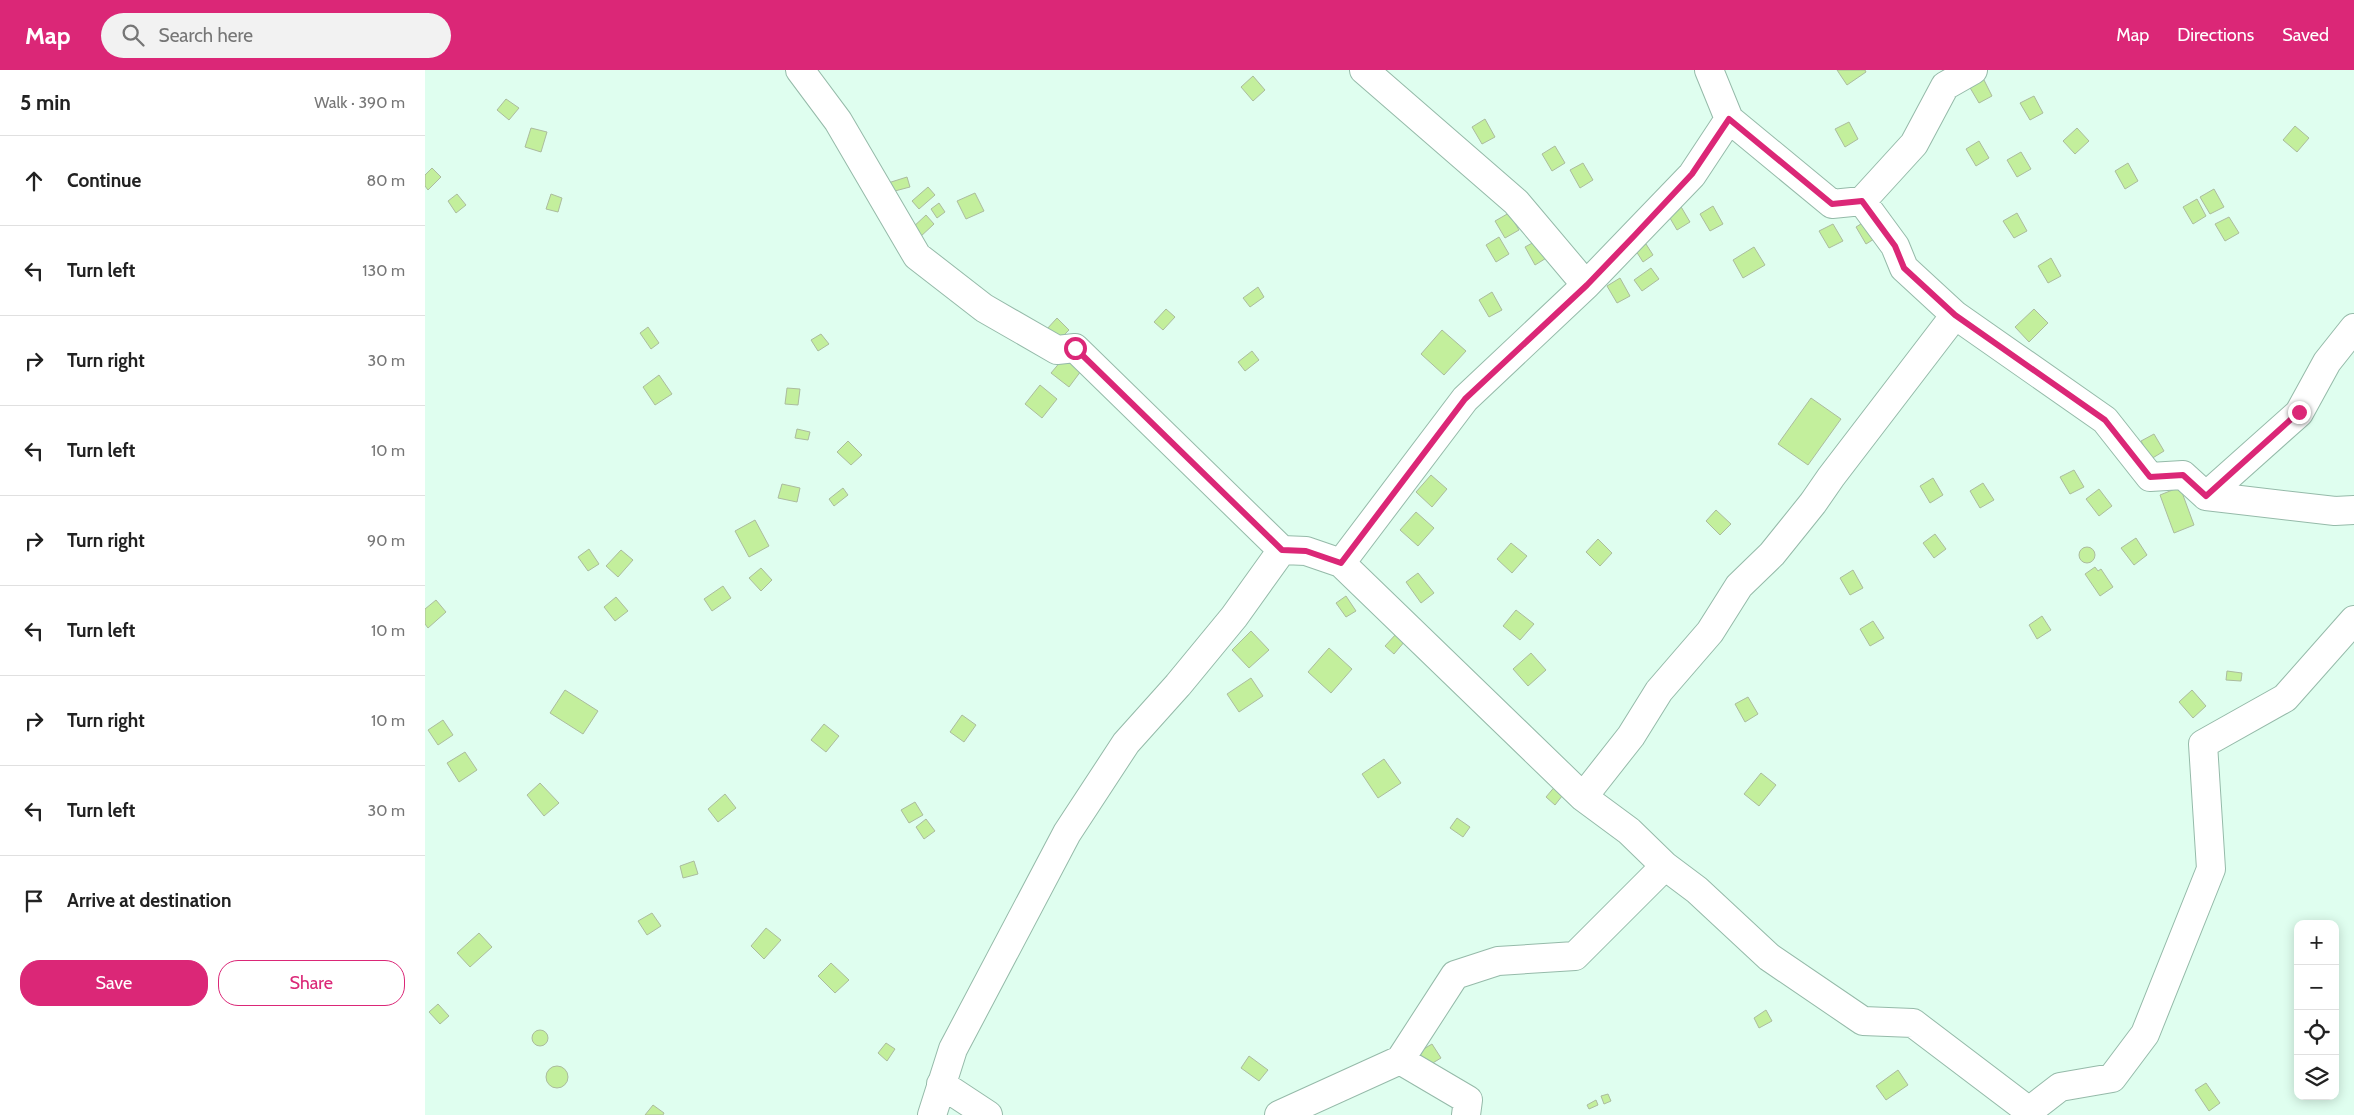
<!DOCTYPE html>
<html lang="en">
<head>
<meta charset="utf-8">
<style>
  :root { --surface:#fff; --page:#f2f2f2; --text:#222; --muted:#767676; --line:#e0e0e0; --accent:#db2777 }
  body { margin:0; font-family:Cabin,sans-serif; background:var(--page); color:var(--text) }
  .controls { position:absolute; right:15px; bottom:15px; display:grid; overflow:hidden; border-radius:10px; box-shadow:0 2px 12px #0003 }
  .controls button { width:45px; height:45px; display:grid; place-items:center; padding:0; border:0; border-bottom:1px solid var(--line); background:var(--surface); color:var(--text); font:25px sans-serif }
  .stop { position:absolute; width:15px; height:15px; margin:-11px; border:4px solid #db2777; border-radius:50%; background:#fff }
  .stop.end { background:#db2777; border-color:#fff; box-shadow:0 1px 5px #0008 }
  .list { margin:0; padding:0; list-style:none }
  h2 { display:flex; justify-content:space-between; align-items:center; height:65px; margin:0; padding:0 20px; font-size:21px }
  h2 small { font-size:16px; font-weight:400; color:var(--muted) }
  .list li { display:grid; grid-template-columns:32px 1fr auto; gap:15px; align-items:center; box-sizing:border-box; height:90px; padding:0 20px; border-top:1px solid var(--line) }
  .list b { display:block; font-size:19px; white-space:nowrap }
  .list em { font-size:16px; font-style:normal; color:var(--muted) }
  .actions { display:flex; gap:10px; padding:15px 20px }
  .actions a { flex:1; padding:11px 0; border:1px solid var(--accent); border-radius:20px; text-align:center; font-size:18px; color:var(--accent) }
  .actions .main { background:var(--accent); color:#fff }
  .icon { flex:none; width:28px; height:28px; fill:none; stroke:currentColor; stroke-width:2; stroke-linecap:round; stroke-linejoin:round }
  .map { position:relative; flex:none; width:1929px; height:1045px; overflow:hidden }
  header { display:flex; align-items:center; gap:30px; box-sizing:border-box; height:70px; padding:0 25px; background:var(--accent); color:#fff }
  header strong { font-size:24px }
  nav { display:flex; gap:28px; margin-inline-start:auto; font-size:18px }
  .search { width:350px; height:45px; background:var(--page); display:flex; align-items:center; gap:12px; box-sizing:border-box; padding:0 18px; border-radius:28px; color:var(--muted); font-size:19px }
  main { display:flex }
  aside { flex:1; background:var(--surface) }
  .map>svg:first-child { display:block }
</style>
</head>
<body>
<header>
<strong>Map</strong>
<div class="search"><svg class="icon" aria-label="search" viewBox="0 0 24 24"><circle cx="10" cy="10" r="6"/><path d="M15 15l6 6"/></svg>Search here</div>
<nav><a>Map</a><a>Directions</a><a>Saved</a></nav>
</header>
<main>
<aside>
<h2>5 min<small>Walk · 390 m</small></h2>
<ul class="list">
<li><svg class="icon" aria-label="ahead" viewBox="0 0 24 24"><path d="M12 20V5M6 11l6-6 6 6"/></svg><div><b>Continue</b></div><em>80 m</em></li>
<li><svg class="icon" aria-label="left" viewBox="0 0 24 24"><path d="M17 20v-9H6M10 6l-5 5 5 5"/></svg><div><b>Turn left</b></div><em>130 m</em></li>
<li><svg class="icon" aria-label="right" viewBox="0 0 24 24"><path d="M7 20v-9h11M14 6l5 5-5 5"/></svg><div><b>Turn right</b></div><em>30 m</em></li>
<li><svg class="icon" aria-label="left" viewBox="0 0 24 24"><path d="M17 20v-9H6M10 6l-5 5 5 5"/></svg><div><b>Turn left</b></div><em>10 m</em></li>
<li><svg class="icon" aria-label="right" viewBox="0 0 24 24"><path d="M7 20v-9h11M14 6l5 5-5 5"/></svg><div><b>Turn right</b></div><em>90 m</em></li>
<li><svg class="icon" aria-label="left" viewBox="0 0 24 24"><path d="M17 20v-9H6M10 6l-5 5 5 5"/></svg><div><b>Turn left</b></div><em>10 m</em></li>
<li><svg class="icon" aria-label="right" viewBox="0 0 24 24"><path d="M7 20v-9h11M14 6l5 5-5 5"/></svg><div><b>Turn right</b></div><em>10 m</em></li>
<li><svg class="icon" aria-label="left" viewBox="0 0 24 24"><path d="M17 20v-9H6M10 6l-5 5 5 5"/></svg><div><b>Turn left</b></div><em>30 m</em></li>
<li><svg class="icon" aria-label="arrive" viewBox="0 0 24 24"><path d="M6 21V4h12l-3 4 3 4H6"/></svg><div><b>Arrive at destination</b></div></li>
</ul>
<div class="actions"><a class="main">Save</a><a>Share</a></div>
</aside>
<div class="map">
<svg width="1929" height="1045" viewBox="0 0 1929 1045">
  <rect width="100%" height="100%" fill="#dffeef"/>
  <!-- building -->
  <path fill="#c3ef9c" stroke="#abbc9e" d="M1412 0H1440L1441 2 1422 15Z
    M828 6 840 20 828 31 816 17Z
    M1558 8 1567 26 1554 33 1544 16Z
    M1609 26 1618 43 1605 50 1595 33Z
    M81 29 94 38 84 50 72 40Z
    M1060 49 1070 67 1057 74 1047 57Z
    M1424 52 1433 69 1420 77 1410 59Z
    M1870 56 1884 68 1872 82 1858 70Z
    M106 58 122 62 116 82 100 77Z
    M1652 58 1664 71 1650 84 1638 71Z
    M1554 71 1564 88 1551 96 1541 79Z
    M1130 76 1140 93 1127 101 1117 84Z
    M1596 82 1606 99 1592 107 1582 90Z
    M1158 93 1168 110 1155 118 1145 100Z
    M1703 93 1713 111 1700 119 1690 101Z
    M7 98 16 107 3 120 0 116V105Z
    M482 107 485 117 466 122 463 113Z
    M503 117 510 125 494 139 487 131Z
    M1789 119 1799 137 1785 144 1775 127Z
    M550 123 559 141 541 149 532 131Z
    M32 124 41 135 31 143 23 131Z
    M126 124 137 128 133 142 121 139Z
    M1772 129 1781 146 1768 154 1758 137Z
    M514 133 520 142 512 148 506 139Z
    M1255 135 1265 152 1252 160 1242 143Z
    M1288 136 1298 154 1285 161 1275 144Z
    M1084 143 1094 160 1080 168 1070 151Z
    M1592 143 1602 161 1589 168 1578 151Z
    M501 145 509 154 494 168 486 159Z
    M1804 147 1814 163 1800 171 1790 154Z
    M1444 149 1454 166 1441 174 1431 157Z
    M1408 154 1418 171 1404 178 1394 161Z
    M1074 167 1084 184 1071 192 1061 175Z
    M1113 170 1123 187 1110 195 1100 177Z
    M1221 174 1228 185 1218 192 1211 181Z
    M1329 177 1340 195 1318 208 1308 190Z
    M1626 188 1636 206 1623 213 1613 196Z
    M1226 198 1234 209 1217 221 1209 210Z
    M1195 208 1205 226 1192 233 1182 216Z
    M833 217 839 227 825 237 818 228Z
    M1067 222 1077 240 1064 247 1054 230Z
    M741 239 750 247 738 260 729 252Z
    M1609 239 1623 253 1604 272 1590 257Z
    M632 248 644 260 632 272 621 260Z
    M223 257 234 273 226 279 215 263Z
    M1017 260 1041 281 1019 305 996 284Z
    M396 264 404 274 393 281 386 270Z
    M827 281 834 290 820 301 813 292Z
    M642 284 659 297 644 317 626 303Z
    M234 305 247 324 230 335 218 317Z
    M615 315 632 329 617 348 600 334Z
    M362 318 375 319 373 335 360 334Z
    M1386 328 1416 349 1383 395 1353 374Z
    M372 359 385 362 383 370 370 368Z
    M1729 364 1739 381 1726 389 1716 371Z
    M423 371 437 385 426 395 412 382Z
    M1649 400 1659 417 1645 424 1635 407Z
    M1006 405 1022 419 1007 437 991 422Z
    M1508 408 1518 425 1505 433 1495 416Z
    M1558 413 1569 430 1555 438 1545 421Z
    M357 414 375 418 372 432 353 428Z
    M1755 417 1769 455 1749 463 1735 425Z
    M418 418 423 425 409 436 404 429Z
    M1674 419 1687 436 1674 446 1661 429Z
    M1291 440 1306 454 1295 465 1281 451Z
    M991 442 1009 458 993 476 975 460Z
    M330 450 344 476 324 487 310 461Z
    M1510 464 1521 479 1509 488 1498 473Z
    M1711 468 1722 485 1709 495 1696 478Z
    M1173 469 1187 483 1175 496 1161 482Z
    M1086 473 1102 486 1087 503 1072 489Z
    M1654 485a8 8 0 1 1 16 0a8 8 0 1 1-16 0Z
    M164 479 174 494 163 501 153 487Z
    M196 480 208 490 193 507 181 496Z
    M1670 497 1673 501 1676 499 1688 517 1675 526 1660 504Z
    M336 498 347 510 336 521 324 508Z
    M1428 500 1438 518 1425 525 1415 508Z
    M993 503 1009 523 996 533 981 512Z
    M298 516 306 528 287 541 279 529Z
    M921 526 931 541 921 547 911 533Z
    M191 527 203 541 190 551 179 537Z
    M11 530 21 542 3 558 0 554V539Z
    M1091 540 1109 554 1095 570 1078 556Z
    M1617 546 1626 560 1612 569 1604 555Z
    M1448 551 1459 568 1445 576 1435 559Z
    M826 561 844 580 824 598 807 580Z
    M972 563 980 571 969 584 960 576Z
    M904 578 927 599 906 623 883 602Z
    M1106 583 1121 600 1103 616 1088 599Z
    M1802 601 1817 603 1816 611 1801 610Z
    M826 608 838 626 814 642 802 624Z
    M140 620 173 641 158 664 125 643Z
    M1767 620 1781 636 1768 648 1754 632Z
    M1323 627 1333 644 1320 652 1310 634Z
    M537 645 551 655 539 672 525 662Z
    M18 650 28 665 13 675 3 660Z
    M399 654 414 666 401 682 386 670Z
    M40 682 52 700 34 712 22 693Z
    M959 689 976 713 953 728 937 704Z
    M1336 703 1351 715 1334 736 1319 724Z
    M115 713 134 733 119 746 102 725Z
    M1132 714 1141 721 1130 735 1121 727Z
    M300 724 311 738 293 752 283 739Z
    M490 732 498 745 484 753 476 740Z
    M1032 748 1045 757 1038 767 1025 758Z
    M501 749 510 761 499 769 491 757Z
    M269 791 273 804 258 808 255 796Z
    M227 843 236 856 222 865 213 851Z
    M341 858 356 870 339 889 326 876Z
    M54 863 67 877 45 897 32 883Z
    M406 893 424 910 410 923 393 906Z
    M13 934 24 946 15 954 4 942Z
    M1341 940 1347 951 1334 958 1329 948Z
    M107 968a8 8 0 1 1 16 0a8 8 0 1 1-16 0Z
    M461 973 470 979 462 991 453 983Z
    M1007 974 1016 988 1001 997 992 983Z
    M824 986 843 1000 834 1011 816 998Z
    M121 1007a11 11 0 1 1 22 0a11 11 0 1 1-22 0Z
    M1473 1000 1483 1015 1461 1030 1451 1016Z
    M1781 1013 1795 1033 1784 1041 1770 1020Z
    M1183 1024 1186 1031 1179 1034 1176 1026Z
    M1171 1030 1173 1035 1164 1039 1162 1035Z
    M228 1035 239 1043 238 1045H220Z"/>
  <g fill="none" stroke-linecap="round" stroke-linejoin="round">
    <!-- minor casing -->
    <g stroke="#95baa9" stroke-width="30">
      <path id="minor" d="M375 0 413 51 492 186 559 238 632 280 650 278 857 480
        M1284 0 1304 49 1407 134 1437 131 1470 176 1479 198 1530 245 1680 350 1725 407 1758 405 1781 426 1874 343 1902 292 1929 258
        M1437 131 1489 74 1520 16 1548 0
        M1161 215 1267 105 1304 49
        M1781 426 1910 441 1929 440
        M916 493 1040 329 1161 215 1091 132 939 0
        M1158 727 1206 666 1234 621 1285 562 1314 516 1347 484 1388 433 1406 407 1530 245
        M975 990 1043 1030 1041 1045
        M516 1014 563 1045
        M507 1045 528 979 642 763 701 673 753 615 809 547 857 480 881 481 916 493 1158 727 1204 761 1240 796 1272 820 1344 887 1438 951 1488 953 1604 1041 1635 1017 1687 1008 1720 964 1786 799 1778 674 1860 628 1929 550
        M854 1045 975 990 1030 905 1073 891 1150 886 1240 796"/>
    </g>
    <!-- minor -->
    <use href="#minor" stroke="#fff" stroke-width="28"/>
  </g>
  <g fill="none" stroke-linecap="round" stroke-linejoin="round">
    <!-- route -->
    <path stroke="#db2777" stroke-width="6" d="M650 278 857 480 881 481 916 493 1040 329 1162 215 1209 166 1267 104 1304 49 1407 134 1437 131 1470 176 1479 198 1530 245 1680 350 1725 407 1758 405 1781 426 1874 342"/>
  </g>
</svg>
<div class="controls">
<button>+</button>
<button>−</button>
<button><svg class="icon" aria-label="locate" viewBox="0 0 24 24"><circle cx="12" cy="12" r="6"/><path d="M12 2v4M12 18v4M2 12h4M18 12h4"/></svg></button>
<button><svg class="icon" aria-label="layers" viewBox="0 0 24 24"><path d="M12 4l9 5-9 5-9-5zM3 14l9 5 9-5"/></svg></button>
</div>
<div class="stop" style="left:650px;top:278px"></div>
<div class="stop end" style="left:1874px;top:342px"></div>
</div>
</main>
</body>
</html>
